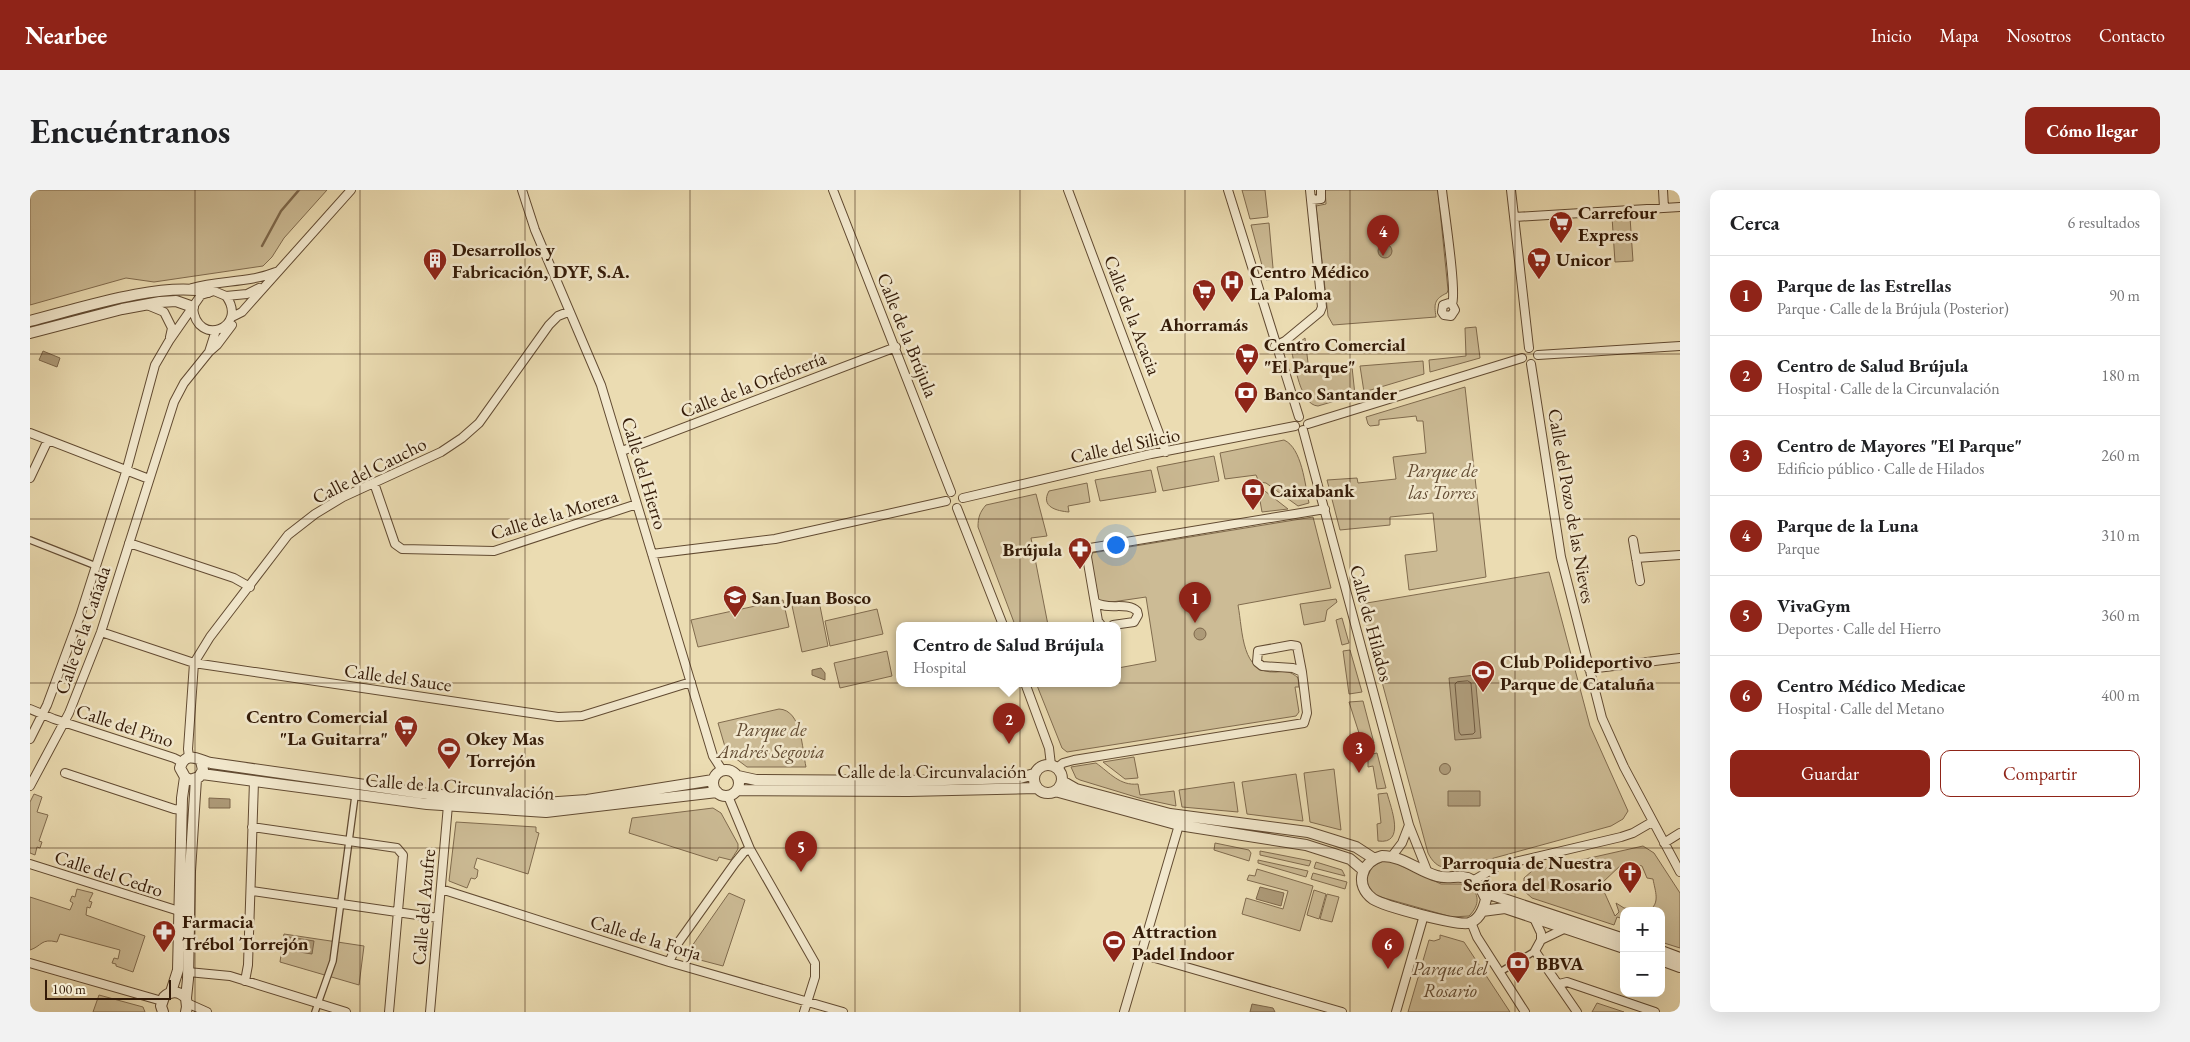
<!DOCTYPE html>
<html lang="es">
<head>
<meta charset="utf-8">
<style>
  :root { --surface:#fff; --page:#f2f2f2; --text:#202124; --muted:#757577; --line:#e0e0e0; --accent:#8f2418 }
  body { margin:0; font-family:"EB Garamond",serif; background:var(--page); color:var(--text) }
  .controls { position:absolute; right:15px; bottom:15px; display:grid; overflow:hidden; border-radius:10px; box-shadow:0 5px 20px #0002 }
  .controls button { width:45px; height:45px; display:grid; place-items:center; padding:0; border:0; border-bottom:1px solid var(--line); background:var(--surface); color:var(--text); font:25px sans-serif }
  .scale { position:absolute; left:15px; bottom:12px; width:126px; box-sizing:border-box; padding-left:5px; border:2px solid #341b08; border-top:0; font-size:14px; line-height:18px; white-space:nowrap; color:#341b08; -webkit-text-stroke:4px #f2e8cd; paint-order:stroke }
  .you { position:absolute; left:1085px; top:354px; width:18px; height:18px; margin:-12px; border:4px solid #fff; border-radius:50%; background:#1a73e8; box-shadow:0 0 0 8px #1a73e833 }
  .badge { display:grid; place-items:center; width:32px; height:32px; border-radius:50%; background:var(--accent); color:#fff; font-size:16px; font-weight:700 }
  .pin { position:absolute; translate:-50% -41px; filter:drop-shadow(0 1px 2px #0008) }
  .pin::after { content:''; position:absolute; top:26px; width:18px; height:15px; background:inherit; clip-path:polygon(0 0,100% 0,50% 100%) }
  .popup { position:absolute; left:866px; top:432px; width:225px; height:65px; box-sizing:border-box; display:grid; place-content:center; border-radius:10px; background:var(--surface); filter:drop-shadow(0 1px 4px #0005); font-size:16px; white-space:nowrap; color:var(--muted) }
  .popup b { font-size:19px; color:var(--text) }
  .popup::after { content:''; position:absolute; left:50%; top:100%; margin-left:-10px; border:10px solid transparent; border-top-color:var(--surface) }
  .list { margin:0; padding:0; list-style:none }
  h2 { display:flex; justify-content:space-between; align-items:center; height:65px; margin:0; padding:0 20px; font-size:21px }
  h2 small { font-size:16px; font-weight:400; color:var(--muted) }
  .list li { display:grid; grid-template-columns:32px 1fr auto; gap:15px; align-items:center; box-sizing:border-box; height:80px; padding:0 20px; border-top:1px solid var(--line) }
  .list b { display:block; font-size:19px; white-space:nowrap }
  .list p { margin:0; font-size:16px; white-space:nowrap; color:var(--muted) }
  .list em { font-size:16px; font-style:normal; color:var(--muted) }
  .actions { display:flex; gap:10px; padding:15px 20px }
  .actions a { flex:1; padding:11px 0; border:1px solid var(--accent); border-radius:10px; text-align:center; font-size:18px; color:var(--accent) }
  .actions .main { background:var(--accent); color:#fff }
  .map { position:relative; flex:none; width:1650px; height:822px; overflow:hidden; border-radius:10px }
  header { display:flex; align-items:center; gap:30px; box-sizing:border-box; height:70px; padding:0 25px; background:var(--accent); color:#fff }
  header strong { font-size:24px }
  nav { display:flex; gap:28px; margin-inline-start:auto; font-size:18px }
  .intro { display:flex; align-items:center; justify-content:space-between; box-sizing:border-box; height:120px; padding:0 30px }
  h1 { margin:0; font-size:35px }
  .button { padding:12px 22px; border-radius:10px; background:var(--accent); color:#fff; font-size:18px; font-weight:700 }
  main { display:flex; gap:30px; padding:0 30px }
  aside { flex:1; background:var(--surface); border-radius:10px; box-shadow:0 5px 20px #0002 }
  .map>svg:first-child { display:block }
</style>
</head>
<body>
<header>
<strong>Nearbee</strong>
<nav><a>Inicio</a><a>Mapa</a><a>Nosotros</a><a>Contacto</a></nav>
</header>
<div class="intro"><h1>Encuéntranos</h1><a class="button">Cómo llegar</a></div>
<main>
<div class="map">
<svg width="1650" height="822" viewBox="0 0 1650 822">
  <rect width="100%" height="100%" fill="#ebdcb2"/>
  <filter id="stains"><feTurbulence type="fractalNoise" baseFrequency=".004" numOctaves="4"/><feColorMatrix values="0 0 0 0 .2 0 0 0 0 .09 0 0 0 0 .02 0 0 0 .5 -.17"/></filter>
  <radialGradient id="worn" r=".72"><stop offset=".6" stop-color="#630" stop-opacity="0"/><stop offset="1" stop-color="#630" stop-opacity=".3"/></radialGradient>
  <!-- green -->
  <path fill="#ccbb95" stroke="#806b4e" d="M0 0H297L254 48 242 67 233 76 124 92 96 88 0 115Z
    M1212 0H1235L1238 27 1220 29Z
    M1295 0H1408L1418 100 1417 103C1404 109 1404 114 1406 127L1303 135 1298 126 1286 16 1296 14Z
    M1582 27H1600L1603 71 1585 72Z
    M1239 33 1244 89 1236 90 1221 35Z
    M1446 137 1450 168 1400 182 1399 170 1436 166 1435 138Z
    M1275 148 1279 181 1322 177 1325 205 1288 216C1270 215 1265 174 1261 159Z
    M1393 171 1394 184 1334 202 1330 176Z
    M1435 197 1456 387 1379 400 1375 365 1407 361 1403 323 1360 327V335L1310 340 1297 290 1327 288 1328 293 1366 289 1363 267 1396 263 1393 231H1387L1386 226 1349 230V235L1340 236 1338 234 1336 227Z
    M1254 250C1272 258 1275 295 1279 313L1268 316 1236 293 1229 292 1226 285 1195 289 1190 263Z
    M1184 266 1189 291 1133 301 1127 277Z
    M1121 280 1126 302 1070 311 1065 290Z
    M1057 293 1060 312 1038 316 1039 322C1027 321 1010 317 1019 301Z
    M1231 298 1258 319 1232 322 1228 299Z
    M1006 304 1017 346 1001 348 1018 435H985L948 337C948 327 950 322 956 315Z
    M1283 327 1301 398 1208 415C1213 442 1211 484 1246 482 1255 481 1261 481 1268 488L1269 497H1265L1269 522 1266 526 1037 562 1032 558 1006 493H1088V478L1126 471 1116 407 1075 413 1069 411 1060 367 1062 363Z
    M1519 382 1560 536 1598 621 1593 629 1581 636 1435 676C1418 679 1407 681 1398 663L1331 414Z
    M788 406 798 456 772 462 761 411Z
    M1306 409 1307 412 1297 420 1295 431 1274 435 1270 414Z
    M753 410 759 437 668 457 661 430Z
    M847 419 853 444 800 456 795 431Z
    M1312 428 1319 453 1312 455 1306 430Z
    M1320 460 1332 502 1319 504 1313 461Z
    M857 461 862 486 810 498 804 473Z
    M1333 511 1344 553 1328 559 1322 555 1320 545 1329 543 1319 512Z
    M749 519C772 520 772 559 776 577H717L705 568 698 567 688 533Z
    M1347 563 1356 598 1347 599 1343 576 1338 577V565Z
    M1104 567 1108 588 1095 589 1073 572Z
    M1066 573C1080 583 1090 596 1108 594L1110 605 1144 601 1146 616 1109 608 1050 590 1046 588 1041 577Z
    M1304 579 1311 640 1280 632 1274 583Z
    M1266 584 1273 631 1217 624 1212 592Z
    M1204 592 1208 622 1152 617 1149 600Z
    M1357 603C1361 618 1376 655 1348 651L1347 634 1351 633 1348 604Z
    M4 604 12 607 7 622 18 625 9 651 12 652 10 658 7 657 5 665 0 663V612Z
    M683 618 691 623 708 654V659L701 670 689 667 687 671 599 643 602 628Z
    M426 632 506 637V642L509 643 498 684 447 668 444 678 448 680 447 687 445 689 441 688 437 698 419 691Z
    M1185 653 1219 660 1221 663 1219 671 1184 660Z
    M1613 656 1624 663 1650 703V758L1631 752V721H1618C1631 714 1625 701 1623 689L1617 688 1612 676 1608 675 1596 680 1592 674 1572 693V697L1585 726 1589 722 1586 713 1594 718 1604 719 1594 721V729L1587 727 1584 735 1502 708 1494 701V688L1502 681Z
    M1230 661 1281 671 1279 676 1230 665Z
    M1228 670 1278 681 1276 687 1228 673Z
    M1353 671H1361L1411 694H1438C1450 704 1450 715 1439 726L1422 727 1347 706 1341 702 1336 689 1342 677Z
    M1286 672 1312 680 1315 686 1284 678Z
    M1227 679 1283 696 1270 741 1212 724 1216 708 1253 719 1258 701 1217 690 1219 685 1225 686Z
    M1283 683 1317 692 1315 699 1281 689Z
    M47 699 63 703 59 711 62 712 60 718 57 717 56 725 115 746 103 782 86 776V774L82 773 84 768 88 769 90 760 30 744 27 752C11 748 12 756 0 760V707L40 720 43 713 40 711 42 706 45 707Z
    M1284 700 1296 704 1289 729 1277 725Z
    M699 703 715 710 693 776 655 766Z
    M1297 704 1309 707 1302 732 1290 729Z
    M254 744 334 756 329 795 250 772Z
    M1410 745 1434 752 1480 822H1378L1399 750 1404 751 1410 749Z
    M69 805 113 817 115 822H63Z
    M1567 813 1594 822H1562Z"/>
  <!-- water -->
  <path fill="#ad9a78" stroke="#7d674b" d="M1348 61a7 7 0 1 1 14 0a7 7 0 1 1-14 0Z
    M13 161 30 168 27 177 9 170Z
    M1164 444a6 6 0 1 1 12 0a6 6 0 1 1-12 0Z
    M791 478 795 483V490L782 485V480Z
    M1445 485 1451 548 1425 550 1419 488Z
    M1409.5 579a5.5 5.5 0 1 1 11 0a5.5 5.5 0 1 1-11 0Z
    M1418 601H1450V616H1418Z
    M179 608 200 609V618H179Z
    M1230 697 1254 703 1251 716 1226 709Z
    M259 747 284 751 282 764 257 760Z
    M1222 814 1243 818 1245 822H1220Z"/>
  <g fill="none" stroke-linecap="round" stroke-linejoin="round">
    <!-- shore -->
    <path stroke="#705a40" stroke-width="1" d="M1438 491 1441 493 1445 542 1443 544 1431 545 1429 542 1425 494 1427 492Z"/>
    <!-- stream -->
    <path stroke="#7d674b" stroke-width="2.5" d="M232 56 251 21 269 0"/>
    <!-- pedestrian casing -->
    <g stroke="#624b32" stroke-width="8">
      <path id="pedestrian" d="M0 350 66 376
        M1470 782 1505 761
        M285 822 303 771 325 606"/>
    </g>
    <!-- minor casing -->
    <g stroke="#624b32" stroke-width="10">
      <path id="minor" d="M492 0 505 40 571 195 683 566 692 580
        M803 0 921 302
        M1038 0 1136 262
        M1198 0 1269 227
        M1280 0 1281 10 1291 9V0
        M1412 0C1414 19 1427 103 1422 114L1425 120 1421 126 1414 125 1412 122 1413 115 1419 113 1422 114
        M1481 0 1499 158
        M1633 0 1634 18
        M1485 27 1650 17
        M162 98C189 90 219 93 246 82
        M196 106 217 104 229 98
        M117 115 134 122 142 138 140 147
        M202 127 212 122 321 0
        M1245 156 1255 151 1290 122 1292 117 1281 10
        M179 162 187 155 202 135
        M1508 165 1650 156
        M1501 174 1531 367 1572 528 1594 577 1650 682
        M1278 234 1492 168
        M1273 240 1379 635 1398 683
        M0 243 119 289
        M592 261 866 157
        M0 288 18 250
        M344 293 365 354 372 359 464 361 607 314
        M933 308 1121 264 1265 236
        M927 318 973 435
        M1603 350 1610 391
        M99 353 204 388 220 397
        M622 364 745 349 916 311
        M1606 368 1650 365
        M1065 412C1077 421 1097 411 1107 421L1108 425 1104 432 1083 435
        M1071 435 1068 431 1057 367 1058 361 1060 358 1295 319
        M71 442 164 473 528 527 552 526 661 492
        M1261 455 1267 456 1272 482 1263 478 1232 476 1227 472 1228 461Z
        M1559 479 1650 468
        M995 493 1019 558 1021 575
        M0 519 24 529 144 568 152 572
        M0 549 17 515 50 426 96 282 125 175 139 151 171 105 184 101 196 106C219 138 167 158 163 118
        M159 567 158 559 164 473 180 447 258 345 285 324 313 307 411 262 432 248 449 233 519 135 528 126 538 122
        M1027 578 1033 573 1044 570 1274 533 1277 523 1272 482
        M35 583 144 619 152 620
        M0 596 39 523 71 442 144 212 154 193 179 162 186 140
        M698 606 720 659 785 773V787L774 822
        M222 637 367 658 373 665 359 822
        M1634 653 1650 643
        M1362 666 1372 653 1379 635
        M0 674 149 721
        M1444 690 1468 676 1591 647 1603 643 1622 632
        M411 699 639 772 813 822
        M222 701 408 728
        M1503 726 1511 743V750
        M1441 732 1447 747 1495 822
        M1536 738 1511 750 1505 761 1547 822
        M1111 764 1312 822
        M639 772 648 753 705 673 714 662 720 659
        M0 773 132 811
        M158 782 200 786 316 822
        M215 791 218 775 224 591
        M1529 794 1537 792 1625 822
        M157 813 177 822
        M400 822 418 615
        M1094 822 1149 635
        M1366 822 1394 725"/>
    </g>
    <!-- tertiary casing -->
    <g stroke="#624b32" stroke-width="12">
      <path id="tertiary" d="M0 131C47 119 131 91 178 102
        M0 143 92 119 130 112 146 111 163 117
        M171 571 173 580 169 587 160 590 155 587 150 578C155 560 169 570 181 573L398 604 514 613 557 610 683 590
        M1004 589a14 14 0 1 1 28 0a14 14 0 1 1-28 0Z
        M683 593a13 13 0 1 1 26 0a13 13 0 1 1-26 0Z
        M172 584 397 614 516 622 687 602
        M708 586 726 590 878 591 990 588 1004 584
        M1032 591 1046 599 1140 624 1278 642 1326 657 1343 668
        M708 600 878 601 1007 598
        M1025 601 1149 635 1276 655 1320 669 1333 680
        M1352 666C1373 666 1388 681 1407 686 1419 690 1432 683 1442 690 1450 694 1452 701 1456 709 1454 718 1449 730 1439 733 1427 736 1354 716 1343 709 1324 695 1331 672 1352 666Z
        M1453 702 1594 749
        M1452 721 1475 718 1594 758
        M1631 761 1650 768
        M1631 770 1650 777
        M141 802 148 780 152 608 155 587
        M156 808 158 789 160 681 166 589
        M133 822 131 816 134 807C141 800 149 801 156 808L157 817 156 822"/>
    </g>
    <!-- pedestrian -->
    <use href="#pedestrian" stroke="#f2e8cd" stroke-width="5.5"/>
    <!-- minor -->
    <use href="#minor" stroke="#f2e8cd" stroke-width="8"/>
    <!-- tertiary -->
    <use href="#tertiary" stroke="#f2e8cd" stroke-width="10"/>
  </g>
  <!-- grid -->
  <path fill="none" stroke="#341b08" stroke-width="1" stroke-opacity="0.55" d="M165 0V822M330 0V822M495 0V822M660 0V822M825 0V822M990 0V822M1155 0V822M1320 0V822M1485 0V822M0 164H1650M0 329H1650M0 493H1650M0 658H1650"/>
  <!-- icons -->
  <defs>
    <g id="supermarket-pin" transform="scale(1.25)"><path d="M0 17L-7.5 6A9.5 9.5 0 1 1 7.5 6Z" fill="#8f2418" stroke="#f2e8cd"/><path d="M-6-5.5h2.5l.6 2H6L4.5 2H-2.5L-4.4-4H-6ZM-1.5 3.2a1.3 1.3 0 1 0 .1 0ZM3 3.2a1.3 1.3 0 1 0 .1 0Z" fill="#fff"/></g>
    <g id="building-pin" transform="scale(1.25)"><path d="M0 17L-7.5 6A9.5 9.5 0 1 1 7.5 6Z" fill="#8f2418" stroke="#f2e8cd"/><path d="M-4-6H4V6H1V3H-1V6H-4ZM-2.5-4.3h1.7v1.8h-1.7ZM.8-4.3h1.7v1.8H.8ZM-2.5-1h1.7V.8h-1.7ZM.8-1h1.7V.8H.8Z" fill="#fff"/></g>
    <g id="hospital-pin" transform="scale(1.25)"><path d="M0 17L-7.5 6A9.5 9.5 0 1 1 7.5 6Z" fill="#8f2418" stroke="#f2e8cd"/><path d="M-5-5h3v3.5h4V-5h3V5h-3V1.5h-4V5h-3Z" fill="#fff"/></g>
    <g id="bank-pin" transform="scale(1.25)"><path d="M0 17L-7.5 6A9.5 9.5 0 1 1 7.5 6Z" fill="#8f2418" stroke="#f2e8cd"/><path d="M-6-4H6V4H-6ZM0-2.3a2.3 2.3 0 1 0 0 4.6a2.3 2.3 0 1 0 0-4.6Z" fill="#fff"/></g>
    <g id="pharmacy-pin" transform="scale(1.25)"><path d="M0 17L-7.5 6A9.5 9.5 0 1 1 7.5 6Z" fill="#8f2418" stroke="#f2e8cd"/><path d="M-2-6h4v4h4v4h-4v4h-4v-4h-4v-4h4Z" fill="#fff"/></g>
    <g id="school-pin" transform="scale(1.25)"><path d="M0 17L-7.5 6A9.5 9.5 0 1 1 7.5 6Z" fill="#8f2418" stroke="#f2e8cd"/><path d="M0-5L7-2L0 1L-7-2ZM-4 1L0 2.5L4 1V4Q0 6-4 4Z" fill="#fff"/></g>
    <g id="stadium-pin" transform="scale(1.25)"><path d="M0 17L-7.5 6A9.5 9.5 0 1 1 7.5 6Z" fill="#8f2418" stroke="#f2e8cd"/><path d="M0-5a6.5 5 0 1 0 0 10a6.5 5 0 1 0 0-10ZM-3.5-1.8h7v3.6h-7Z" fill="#fff"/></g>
    <g id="church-pin" transform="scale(1.25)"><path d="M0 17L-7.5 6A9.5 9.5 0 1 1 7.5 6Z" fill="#8f2418" stroke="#f2e8cd"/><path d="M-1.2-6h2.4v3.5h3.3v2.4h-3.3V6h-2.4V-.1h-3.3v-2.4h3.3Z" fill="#fff"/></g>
  </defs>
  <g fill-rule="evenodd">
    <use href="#supermarket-pin" x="1531" y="33"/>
    <use href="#supermarket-pin" x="1509" y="69"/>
    <use href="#building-pin" x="405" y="70"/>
    <use href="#hospital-pin" x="1202" y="92"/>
    <use href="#supermarket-pin" x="1174" y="101"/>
    <use href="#supermarket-pin" x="1217" y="165"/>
    <use href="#bank-pin" x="1216" y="203"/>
    <use href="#bank-pin" x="1223" y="300"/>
    <use href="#pharmacy-pin" x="1050" y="359"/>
    <use href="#school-pin" x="705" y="407"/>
    <use href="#stadium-pin" x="1453" y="482"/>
    <use href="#supermarket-pin" x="376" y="537"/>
    <use href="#stadium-pin" x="419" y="559"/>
    <use href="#church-pin" x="1600" y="683"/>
    <use href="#pharmacy-pin" x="134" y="742"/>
    <use href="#stadium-pin" x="1084" y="752"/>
    <use href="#bank-pin" x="1488" y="773"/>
  </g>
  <g text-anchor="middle" stroke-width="5" stroke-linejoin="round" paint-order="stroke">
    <!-- poi labels -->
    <g font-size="19" font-weight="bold" fill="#341b08" stroke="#f2e8cd" text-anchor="start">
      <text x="1548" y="29">Carrefour<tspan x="1548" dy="22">Express</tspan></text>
      <text x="422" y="66">Desarrollos y<tspan x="422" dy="22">Fabricación, DYF, S.A.</tspan></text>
      <text x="1526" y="76">Unicor</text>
      <text x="1220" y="88">Centro Médico<tspan x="1220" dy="22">La Paloma</tspan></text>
      <text x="1174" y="141" text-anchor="middle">Ahorramás</text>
      <text x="1234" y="161">Centro Comercial<tspan x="1234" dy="22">"El Parque"</tspan></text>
      <text x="1234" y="210">Banco Santander</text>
      <text x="1240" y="307">Caixabank</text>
      <text x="1032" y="366" text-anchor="end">Brújula</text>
      <text x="722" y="414">San Juan Bosco</text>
      <text x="1470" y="478">Club Polideportivo<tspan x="1470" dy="22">Parque de Cataluña</tspan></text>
      <text x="358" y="533" text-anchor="end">Centro Comercial<tspan x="358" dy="22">"La Guitarra"</tspan></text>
      <text x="436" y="555">Okey Mas<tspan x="436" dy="22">Torrejón</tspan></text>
      <text x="1582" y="679" text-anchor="end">Parroquia de Nuestra<tspan x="1582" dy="22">Señora del Rosario</tspan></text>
      <text x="152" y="738">Farmacia<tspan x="152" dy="22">Trébol Torrejón</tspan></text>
      <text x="1102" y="748">Attraction<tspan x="1102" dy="22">Padel Indoor</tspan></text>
      <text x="1506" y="780">BBVA</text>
    </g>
    <!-- street labels -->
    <g font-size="19" fill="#341b08" stroke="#f2e8cd">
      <text transform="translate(1103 125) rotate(69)" y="7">Calle de la Acacia</text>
      <text transform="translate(878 145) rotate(68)" y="7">Calle de la Brújula</text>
      <text transform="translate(723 194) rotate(-21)" y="7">Calle de la Orfebrería</text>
      <text transform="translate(1095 255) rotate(-12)" y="7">Calle del Silicio</text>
      <text transform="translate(339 280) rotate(-27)" y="7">Calle del Caucho</text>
      <text transform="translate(615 283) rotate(73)" y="7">Calle del Hierro</text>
      <text transform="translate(1542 316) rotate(80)" y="7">Calle del Pozo de las Nieves</text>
      <text transform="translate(524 324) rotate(-17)" y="7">Calle de la Morera</text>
      <text transform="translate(1342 433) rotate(75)" y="7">Calle de Hilados</text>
      <text transform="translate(52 440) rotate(-71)" y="7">Calle de la Cañada</text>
      <text transform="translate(368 487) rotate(8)" y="7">Calle del Sauce</text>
      <text transform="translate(95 535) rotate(18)" y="7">Calle del Pino</text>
      <text x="902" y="588">Calle de la Circunvalación</text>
      <text transform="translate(430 596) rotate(4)" y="7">Calle de la Circunvalación</text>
      <text transform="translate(79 683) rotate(18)" y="7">Calle del Cedro</text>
      <text transform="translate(393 717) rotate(-85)" y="7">Calle del Azufre</text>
      <text transform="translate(616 747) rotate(17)" y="7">Calle de la Forja</text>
    </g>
    <!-- park labels -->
    <g font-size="19" font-style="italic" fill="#624b32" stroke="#f2e8cd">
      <text x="1412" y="287">Parque de<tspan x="1412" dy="22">las Torres</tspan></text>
      <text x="741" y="546">Parque de<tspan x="741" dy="22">Andrés Segovia</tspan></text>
      <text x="1420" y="785">Parque del<tspan x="1420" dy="22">Rosario</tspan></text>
    </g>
  </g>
  <rect width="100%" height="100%" filter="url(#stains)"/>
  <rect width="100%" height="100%" fill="url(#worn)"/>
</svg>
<div class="controls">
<button>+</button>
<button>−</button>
</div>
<div class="scale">100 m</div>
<div class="you"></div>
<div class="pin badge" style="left:1165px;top:433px">1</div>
<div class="pin badge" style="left:979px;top:554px">2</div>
<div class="popup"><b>Centro de Salud Brújula</b>Hospital</div>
<div class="pin badge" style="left:1329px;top:583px">3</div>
<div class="pin badge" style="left:1353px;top:66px">4</div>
<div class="pin badge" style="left:771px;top:682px">5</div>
<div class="pin badge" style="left:1358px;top:779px">6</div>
</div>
<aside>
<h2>Cerca<small>6 resultados</small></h2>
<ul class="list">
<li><span class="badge">1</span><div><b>Parque de las Estrellas</b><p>Parque · Calle de la Brújula (Posterior)</p></div><em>90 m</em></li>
<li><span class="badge">2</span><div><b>Centro de Salud Brújula</b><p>Hospital · Calle de la Circunvalación</p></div><em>180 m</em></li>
<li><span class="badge">3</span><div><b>Centro de Mayores &quot;El Parque&quot;</b><p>Edificio público · Calle de Hilados</p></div><em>260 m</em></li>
<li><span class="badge">4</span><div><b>Parque de la Luna</b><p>Parque</p></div><em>310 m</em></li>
<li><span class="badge">5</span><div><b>VivaGym</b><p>Deportes · Calle del Hierro</p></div><em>360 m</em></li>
<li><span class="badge">6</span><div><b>Centro Médico Medicae</b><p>Hospital · Calle del Metano</p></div><em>400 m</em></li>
</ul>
<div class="actions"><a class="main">Guardar</a><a>Compartir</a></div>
</aside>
</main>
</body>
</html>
